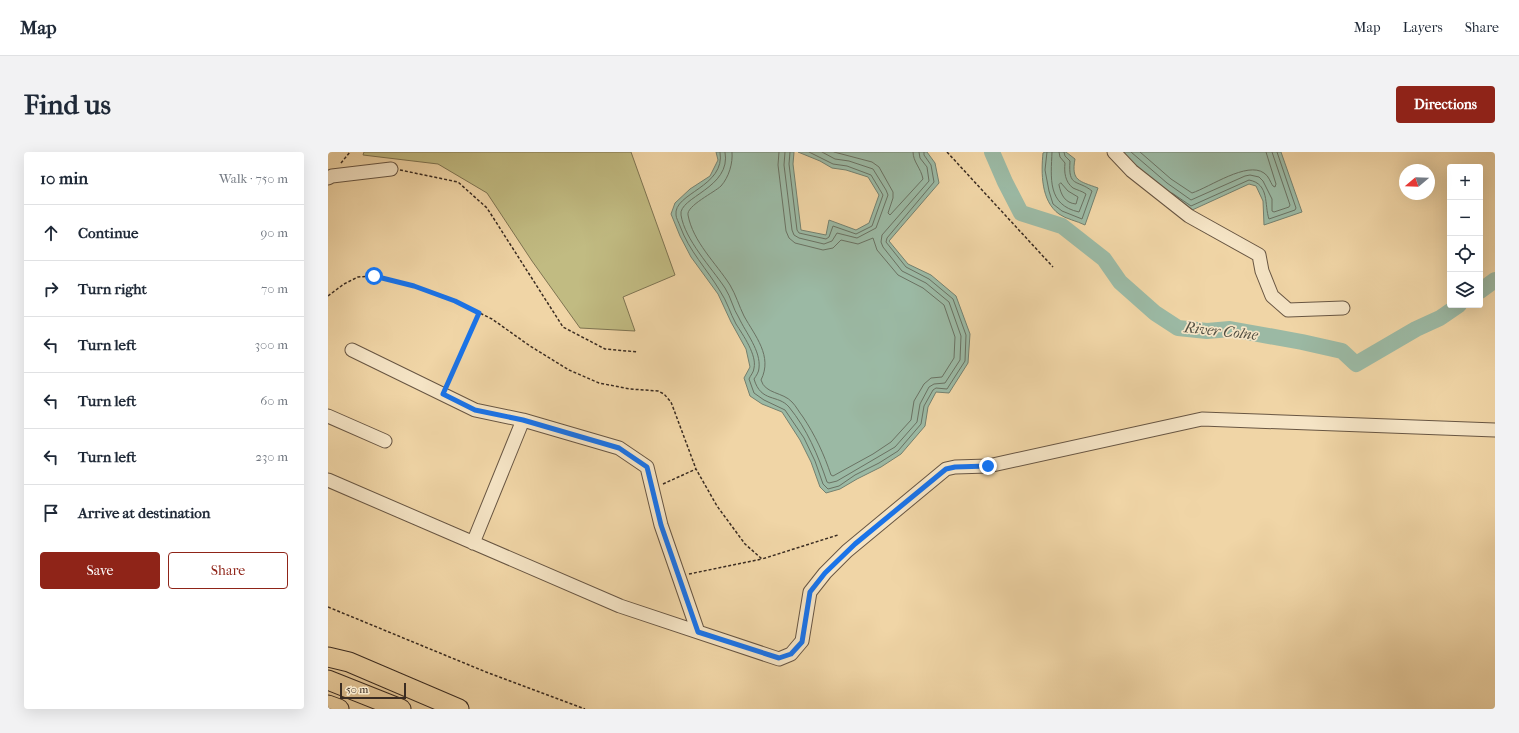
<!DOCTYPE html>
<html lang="en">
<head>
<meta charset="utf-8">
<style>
  :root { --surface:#fff; --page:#f2f2f3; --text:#1f2937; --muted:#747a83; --line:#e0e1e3; --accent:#8f2418 }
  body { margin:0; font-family:"IM FELL French Canon",serif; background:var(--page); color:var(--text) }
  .controls { position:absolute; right:12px; top:12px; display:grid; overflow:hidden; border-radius:4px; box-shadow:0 4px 16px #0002 }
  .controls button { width:36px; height:36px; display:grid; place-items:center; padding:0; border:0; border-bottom:1px solid var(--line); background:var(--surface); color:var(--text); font:20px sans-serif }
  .compass { position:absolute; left:1071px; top:12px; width:36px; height:36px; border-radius:50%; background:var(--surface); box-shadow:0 4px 16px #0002; rotate:251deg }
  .scale { position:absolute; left:12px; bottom:10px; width:66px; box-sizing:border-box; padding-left:4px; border:2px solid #3a2c22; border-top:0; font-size:11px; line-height:14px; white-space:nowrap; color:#3a2c22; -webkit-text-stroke:3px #f5e4c5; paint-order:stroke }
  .stop { position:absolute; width:12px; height:12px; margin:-9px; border:3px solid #1a73e8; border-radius:50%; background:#fff }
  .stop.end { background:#1a73e8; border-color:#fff; box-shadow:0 1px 4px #0008 }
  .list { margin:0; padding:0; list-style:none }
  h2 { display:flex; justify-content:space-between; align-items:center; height:52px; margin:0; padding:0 16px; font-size:17px }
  h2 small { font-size:13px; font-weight:400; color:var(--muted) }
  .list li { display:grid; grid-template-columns:26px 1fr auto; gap:12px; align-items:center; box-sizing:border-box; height:56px; padding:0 16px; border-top:1px solid var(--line) }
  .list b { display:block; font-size:15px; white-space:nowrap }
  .list em { font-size:13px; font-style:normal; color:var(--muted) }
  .actions { display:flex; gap:8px; padding:12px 16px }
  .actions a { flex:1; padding:9px 0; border:1px solid var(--accent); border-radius:4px; text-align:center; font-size:14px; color:var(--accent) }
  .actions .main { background:var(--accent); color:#fff }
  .icon { flex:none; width:22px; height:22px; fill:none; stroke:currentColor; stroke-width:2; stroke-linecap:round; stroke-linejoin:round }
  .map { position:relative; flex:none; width:1167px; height:557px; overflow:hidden; border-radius:4px }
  header { display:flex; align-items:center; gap:24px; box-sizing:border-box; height:56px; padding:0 20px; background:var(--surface); border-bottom:1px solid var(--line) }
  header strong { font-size:19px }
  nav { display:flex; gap:22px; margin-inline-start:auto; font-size:14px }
  .intro { display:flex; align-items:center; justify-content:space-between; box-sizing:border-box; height:96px; padding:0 24px }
  h1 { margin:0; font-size:28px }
  .button { padding:10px 18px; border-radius:4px; background:var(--accent); color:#fff; font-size:14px; font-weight:700 }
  main { display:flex; gap:24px; padding:0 24px }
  aside { flex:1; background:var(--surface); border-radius:4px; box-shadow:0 4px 16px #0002 }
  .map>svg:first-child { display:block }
</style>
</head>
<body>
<header>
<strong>Map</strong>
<nav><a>Map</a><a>Layers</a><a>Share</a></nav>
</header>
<div class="intro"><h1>Find us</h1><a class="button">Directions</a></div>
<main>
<aside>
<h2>10 min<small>Walk · 750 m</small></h2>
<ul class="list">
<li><svg class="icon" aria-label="ahead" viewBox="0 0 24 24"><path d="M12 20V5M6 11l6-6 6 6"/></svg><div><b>Continue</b></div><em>90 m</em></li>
<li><svg class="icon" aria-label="right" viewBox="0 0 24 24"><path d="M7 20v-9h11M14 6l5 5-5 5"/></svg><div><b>Turn right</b></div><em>70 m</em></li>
<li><svg class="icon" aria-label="left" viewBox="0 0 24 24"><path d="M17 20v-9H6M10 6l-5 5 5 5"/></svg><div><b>Turn left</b></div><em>300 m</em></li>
<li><svg class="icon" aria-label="left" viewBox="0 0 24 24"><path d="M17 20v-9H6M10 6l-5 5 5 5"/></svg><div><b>Turn left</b></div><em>60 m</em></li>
<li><svg class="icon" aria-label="left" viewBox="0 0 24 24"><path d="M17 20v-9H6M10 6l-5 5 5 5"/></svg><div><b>Turn left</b></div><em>230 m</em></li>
<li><svg class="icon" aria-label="arrive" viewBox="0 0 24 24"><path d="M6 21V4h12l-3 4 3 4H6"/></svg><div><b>Arrive at destination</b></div></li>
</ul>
<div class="actions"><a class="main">Save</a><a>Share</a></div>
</aside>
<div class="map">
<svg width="1167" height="557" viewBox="0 0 1167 557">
  <rect width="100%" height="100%" fill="#f0d5a6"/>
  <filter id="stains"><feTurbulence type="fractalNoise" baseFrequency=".005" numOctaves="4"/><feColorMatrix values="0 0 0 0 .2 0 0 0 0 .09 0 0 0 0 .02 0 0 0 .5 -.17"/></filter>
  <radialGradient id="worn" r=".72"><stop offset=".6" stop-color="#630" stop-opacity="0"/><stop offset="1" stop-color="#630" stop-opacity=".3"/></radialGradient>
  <!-- green -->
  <path fill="#c1bb82" stroke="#7e7452" d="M36 0H303L347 123 295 145 307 179 252 176 204 109 159 41 110 12 35 3Z"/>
  <!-- water -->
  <path fill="#9bb9a4" stroke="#748170" d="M388 0H466L465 12 473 78 498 83 501 68 528 78 541 71 551 43 540 25 518 18 504 16 492 9 470 0H599L607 11 611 31 561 89 580 112 603 123 628 144 642 182 640 211 621 241 608 240 600 255 597 274 573 302 553 315 529 327 512 337 498 341 492 335 483 310 472 288 454 260 434 252 422 244 416 226 422 215 418 197 403 170 390 142 363 105 352 84 343 62 347 51 362 37 382 24 390 8Z
    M717 0H738L747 7C743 29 751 29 770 36L757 73C749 69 738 67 731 62 713 49 713 21 715 1Z
    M790 0H953L974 60 936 73 935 49 928 34 921 32 862 59Z"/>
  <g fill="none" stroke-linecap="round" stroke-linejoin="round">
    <!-- shore -->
    <path stroke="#6a7263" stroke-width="1" d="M392 0C398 35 345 41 348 63 348 66 351 71 352 74 361 99 379 117 392 139 399 149 402 161 408 172 415 183 429 203 426 216 426 220 422 224 421 227L426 241 436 248 457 258 476 286 487 309 495 332 500 337 511 334 527 323 551 311 570 299 593 272 596 254 605 238 608 236 619 237 637 209 638 183 625 147 601 127 578 115 558 90 559 86 606 30 603 13 596 3V0
      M397 0C404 36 350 45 353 63 357 88 383 115 397 136 403 145 405 157 411 166 418 181 433 199 431 216 431 220 428 224 426 227 433 251 450 242 461 255 479 277 490 303 499 330L501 331 509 329 567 295 589 270 592 252 601 235 606 232 617 231 632 208 633 184 621 150 598 131 574 119 555 95 553 90 554 83 601 29 599 15 592 6 591 0
      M404 0C405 11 401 25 393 34 387 40 358 54 360 63 365 90 388 111 402 133 408 143 411 154 416 164 427 184 445 204 433 228 437 242 455 240 464 250 468 254 471 260 475 265 487 283 496 302 503 323L505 324 545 302 563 290 583 268 586 249 596 232 603 226 614 225 626 206 627 185 616 153 595 136 570 123 549 98 545 86 530 92 513 88 505 96 495 98 467 91 461 86 458 79 450 13 451 0
      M457 0 456 13 464 78 466 83 471 86 496 92 504 89 509 81 529 86 548 76 560 43 558 38 545 17 521 9 507 7 494 0
      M462 0 461 12 469 78 471 81 498 87 501 85 505 74 528 82 544 74 555 43 543 23 519 14 505 12 481 0
      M506 0 544 10 551 15 565 40V46L560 61 562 63 595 27C593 16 585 10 585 0
      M719 0 717 18 721 39 725 52 734 59 754 67 764 39C749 27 740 36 742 9L737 4 736 0
      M724 0C723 26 719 53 751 60L758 42C754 39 749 38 745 36 737 30 736 20 737 11L732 5 731 0
      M803 0 839 31 863 48 917 24 922 23 931 25 935 29 944 47V59L946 60 961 55 962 53 944 0
      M812 0 843 27 864 41C882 35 919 9 936 21 941 24 942 30 945 34L947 35 948 32 938 0
      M733 31 740 39 750 45 748 52C737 51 733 43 731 33Z
      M844 41 863 54 921 28C942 32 936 53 941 67L967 58 968 56 949 0"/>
    <!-- river -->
    <path stroke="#9bb9a4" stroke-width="16" d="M664 0 677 30 693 61 734 74 776 107 792 130 827 161 850 176 879 179 902 177 974 190 1014 199 1028 212 1088 177 1112 166 1131 153
      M1152 139 1167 128"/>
    <!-- minor casing -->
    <g stroke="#685643" stroke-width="15">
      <path id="minor" d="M786 0 804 19 861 64 931 103 934 119 944 144 960 158 1015 156
        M0 26 4 24 63 17
        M24 198 147 258 195 268 291 296 319 315 333 373 370 480
        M0 264 57 289
        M0 328 292 454 451 507 463 502 474 489 482 440 497 421 519 399 618 317 627 315 660 314 874 267 1167 278
        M145 391 195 268"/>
    </g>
    <!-- highway casing -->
    <g stroke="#3a2c22" stroke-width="21">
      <path id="highway" d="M0 505 21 510 131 557
        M0 528 73 557
        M0 553 11 557"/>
    </g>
    <!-- path -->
    <path stroke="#3a2c22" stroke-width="1.5" stroke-dasharray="3 2" stroke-linecap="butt" d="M619 0 725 115
      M13 11 22 0
      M72 18 130 30 159 56 235 175 277 197 310 200
      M0 144 16 132 30 125 46 124 86 134 127 149 164 167 202 194 241 218 271 231 302 237 330 239 336 242 343 250 368 317 389 354 417 392 434 407 510 383
      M119 233 151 161
      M335 332 368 317
      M361 422 434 407
      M0 455 158 520 257 557"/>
    <!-- minor -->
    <use href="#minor" stroke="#f5e4c5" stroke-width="13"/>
    <!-- highway -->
    <use href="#highway" stroke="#f0d5a6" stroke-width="19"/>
  </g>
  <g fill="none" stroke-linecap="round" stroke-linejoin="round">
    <!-- route -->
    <path stroke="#1a73e8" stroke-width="5" d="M46 124 86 134 127 149 151 161 115 242 147 258 195 268 291 296 319 315 333 373 370 480 451 506 463 502 474 490 482 440 497 421 527 392 618 317 627 315 660 314"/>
  </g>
  <g text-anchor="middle" stroke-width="3.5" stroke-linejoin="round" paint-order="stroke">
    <!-- water labels -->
    <g font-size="15" font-style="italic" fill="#524f42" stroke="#f5e4c5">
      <text transform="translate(893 179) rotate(6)" y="5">River Colne</text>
    </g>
  </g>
  <rect width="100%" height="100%" filter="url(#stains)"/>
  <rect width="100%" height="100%" fill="url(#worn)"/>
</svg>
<div class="controls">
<button>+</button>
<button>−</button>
<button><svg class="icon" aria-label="locate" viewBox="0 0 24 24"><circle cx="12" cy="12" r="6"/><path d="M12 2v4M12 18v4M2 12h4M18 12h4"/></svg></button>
<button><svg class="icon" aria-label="layers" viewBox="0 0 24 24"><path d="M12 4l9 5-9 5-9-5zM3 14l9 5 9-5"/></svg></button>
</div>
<svg class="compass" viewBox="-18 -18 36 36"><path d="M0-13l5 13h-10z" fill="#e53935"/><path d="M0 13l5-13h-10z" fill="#747a83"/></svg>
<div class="scale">50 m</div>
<div class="stop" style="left:46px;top:124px"></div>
<div class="stop end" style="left:660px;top:314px"></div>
</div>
</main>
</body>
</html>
